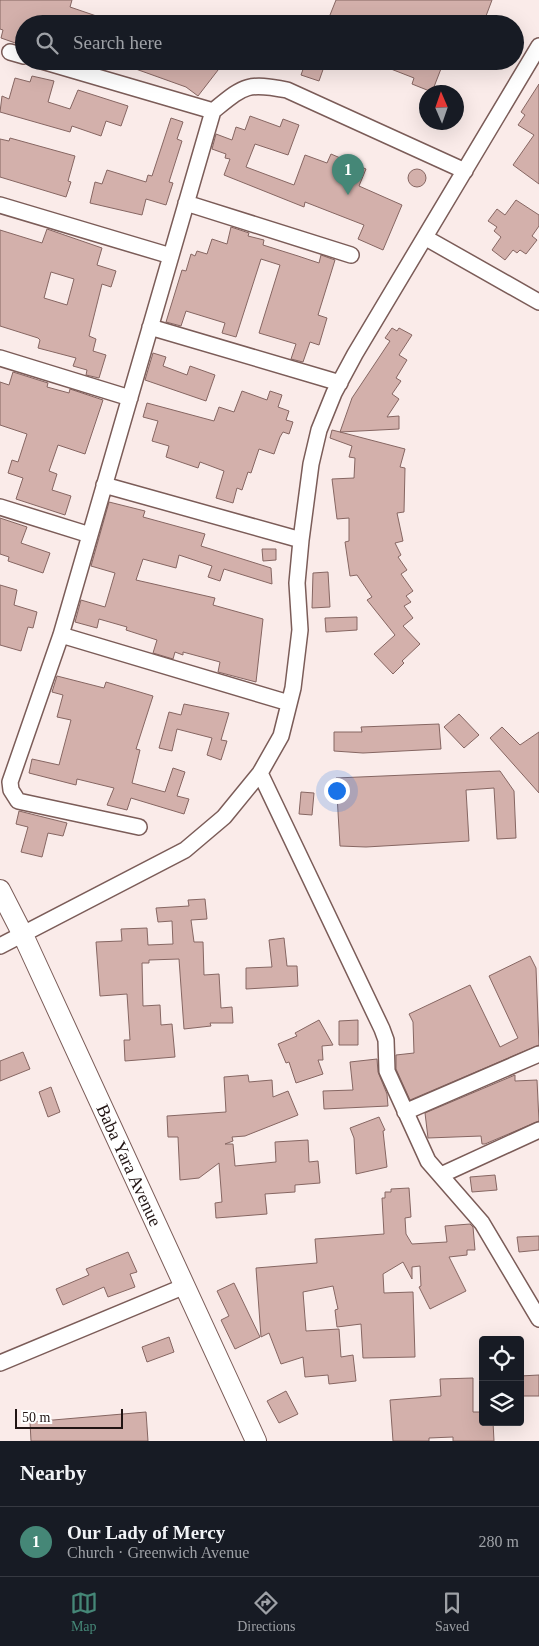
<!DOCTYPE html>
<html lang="en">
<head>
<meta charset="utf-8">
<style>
  :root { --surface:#171b24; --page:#20242c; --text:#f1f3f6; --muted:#9ea1a6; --line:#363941; --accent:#458777 }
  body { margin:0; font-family:Georgia,serif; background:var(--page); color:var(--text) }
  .controls { position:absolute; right:15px; bottom:15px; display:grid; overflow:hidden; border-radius:5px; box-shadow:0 5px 20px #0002 }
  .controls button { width:45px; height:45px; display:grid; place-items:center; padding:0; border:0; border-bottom:1px solid var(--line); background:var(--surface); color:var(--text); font:25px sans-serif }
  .compass { position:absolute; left:419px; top:85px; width:45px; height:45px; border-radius:50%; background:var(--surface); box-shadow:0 5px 20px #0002; rotate:358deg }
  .scale { position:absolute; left:15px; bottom:12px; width:108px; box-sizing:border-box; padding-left:5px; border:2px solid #211413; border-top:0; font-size:14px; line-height:18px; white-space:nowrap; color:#211413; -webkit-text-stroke:4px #fff; paint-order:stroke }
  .you { position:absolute; left:336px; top:790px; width:18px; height:18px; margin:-12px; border:4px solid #fff; border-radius:50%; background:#1a73e8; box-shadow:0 0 0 8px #1a73e833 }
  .badge { display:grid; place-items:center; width:32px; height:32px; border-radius:50%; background:var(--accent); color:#fff; font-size:16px; font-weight:700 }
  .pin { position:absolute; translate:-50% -41px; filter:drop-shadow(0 1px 2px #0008) }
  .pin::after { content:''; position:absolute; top:26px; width:18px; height:15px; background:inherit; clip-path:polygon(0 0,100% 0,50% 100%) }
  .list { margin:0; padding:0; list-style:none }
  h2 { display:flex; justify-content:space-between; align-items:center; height:65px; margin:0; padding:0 20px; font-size:21px }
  h2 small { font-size:16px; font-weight:400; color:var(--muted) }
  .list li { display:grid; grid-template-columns:32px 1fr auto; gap:15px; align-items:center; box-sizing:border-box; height:70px; padding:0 20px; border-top:1px solid var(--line) }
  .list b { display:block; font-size:19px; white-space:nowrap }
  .list p { margin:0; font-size:16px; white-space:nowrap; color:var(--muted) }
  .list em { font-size:16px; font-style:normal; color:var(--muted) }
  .icon { flex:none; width:28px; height:28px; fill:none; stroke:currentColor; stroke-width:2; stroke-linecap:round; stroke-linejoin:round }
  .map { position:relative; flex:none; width:539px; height:1441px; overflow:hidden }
  .search { position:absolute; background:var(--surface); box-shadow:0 5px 20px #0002; left:15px; right:15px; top:15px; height:55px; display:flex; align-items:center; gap:12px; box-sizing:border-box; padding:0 18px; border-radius:28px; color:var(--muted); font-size:19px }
  .sheet { height:135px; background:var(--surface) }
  nav { display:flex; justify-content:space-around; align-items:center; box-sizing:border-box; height:70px; border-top:1px solid var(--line); background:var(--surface); font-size:14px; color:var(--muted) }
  nav a { display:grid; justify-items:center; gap:2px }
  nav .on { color:var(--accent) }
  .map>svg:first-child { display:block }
</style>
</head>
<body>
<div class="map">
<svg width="539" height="1441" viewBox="0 0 539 1441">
  <rect width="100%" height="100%" fill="#faebe9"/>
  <!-- building -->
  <path fill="#d3b0ab" stroke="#866662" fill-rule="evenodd" d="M0 0H72L70 7 114 22V24H24V46L1 38 3 30 0 29Z
    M336 0H492L483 24H476L462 18 459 24H337L328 20Z
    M119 61H225L198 96 186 87 119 63Z
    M306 61H326L319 81 301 75Z
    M444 61 432 92 412 84 414 78 373 62Z
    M32 76 54 81 48 102 70 109 78 90 128 106 121 126 106 121 101 136 72 126 70 132 0 112 2 96 9 99 15 78 30 82Z
    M539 84V184L513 165 534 135 518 125 525 115 521 112Z
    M250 116 280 127 283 119 299 125 288 155 255 144 246 167 294 185 305 155 327 163 331 154 366 169 359 186 402 205 383 250 358 239 364 225 305 202 304 207 224 175 230 159 225 158 226 154 212 149 216 134 232 140 236 127 245 130Z
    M171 118 183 122 177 139 182 141 169 182 173 183 166 205 146 199 142 215 90 203 95 182 102 184 107 170 146 182 148 175 152 176Z
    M10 138 75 156 68 181 71 182 66 197 0 177V139L9 141Z
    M408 178a9 9 0 1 1 18 0a9 9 0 1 1-18 0Z
    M516 200 539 215V226L532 236 537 240 526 254 520 250 517 253 513 250 505 260 492 250 501 237 494 231 497 227 488 221 497 209 505 215Z
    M231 227 249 233 248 236 264 240 263 245 298 256 319 263 321 255 335 260 318 315 327 318 319 345 310 342 303 362 291 359 296 344 259 333 280 265 261 259 236 337 222 333 225 323 186 311 181 326 166 322 182 270 186 271 191 254 195 256 197 251 207 254 212 239 227 244Z
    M47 229 102 248 97 265 116 271 111 287 102 284 89 336 96 339 93 351 106 355 99 378 86 375 87 370 73 366 76 358 38 348 40 340 38 338 0 326V230L42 243ZM51 272 74 279 67 305 44 298Z
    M392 328 397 331 399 328 412 335 399 355 407 360 396 378 401 381 392 394 399 399 387 417 399 416V429L340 432 405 449 400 467 405 468 404 512 397 513 403 541 395 543 401 555 398 557 407 570 401 574 413 591 406 596 411 602 404 606 413 618 403 626 420 644 402 661 404 663 393 674 374 654 395 635 367 600 372 597 357 575 350 576 345 542 349 541V518L337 519 332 479 354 478 355 458 349 457 352 446 330 438 332 430 340 432 352 398 390 341 385 338Z
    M153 353 166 357 163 366 187 375 190 366 215 375 206 401 145 380Z
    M13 372 48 383 47 387 69 393 70 389 103 400 85 454 58 445 49 471 57 474 52 490 71 496 65 515 16 499 23 478 8 473 12 460 18 462 27 434 0 425V382L9 385Z
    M242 391 267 400 270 391 282 395 278 407 289 411 286 420 293 422 289 434 283 432 280 437 274 454 259 449 251 473 248 472 242 490 237 488 233 503 216 498 224 471 200 462 198 468 166 457 169 446 152 441 158 421 143 417 147 403 214 421 219 407 234 412Z
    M109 502 145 511 143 517 205 534 201 546 271 568 272 584 224 569 220 581 208 577 212 566 179 555 176 568 143 559 136 580 215 598 213 605 263 619 256 682 218 672 220 662 183 652V655L175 652 173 659 153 653 157 640 126 630 127 627 99 619 97 628 75 622 81 600 105 607 115 573 91 566Z
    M0 518 27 527 21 543 50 553 43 573 8 561 9 557 0 554Z
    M262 549H276V560L263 561Z
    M328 572 330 607 312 608 313 573Z
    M0 585 17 590 14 605 37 612 33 628 28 627 21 651 0 645Z
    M357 617V630L326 632 325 618Z
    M57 676 104 688 106 682 153 696 136 749 140 750 132 783 165 792 173 768 185 772 177 796 189 799 184 814 131 798 127 810 107 805 114 788 77 779 76 785 29 773 32 759 59 765 71 720 57 717 63 695 52 692Z
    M184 704 229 713 221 740 227 741 221 760 207 755 212 738 177 729 172 751 159 748 169 712 181 715Z
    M459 714 479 735 464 748 444 727Z
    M439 724 441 749 363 753 334 751V732H362L361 727Z
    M502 727 520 745 539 732V793L490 738Z
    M500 771 514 791 516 838 497 839 494 788 466 790 469 841 366 847 340 846 336 778Z
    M301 792 314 793 312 815 299 814Z
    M19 811 67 823 63 836 48 833 42 857 21 852 28 827 16 824Z
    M205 899 207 919 191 920 194 942H203L204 975 219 974 221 1008 232 1007 233 1023H210L211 1026 184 1029 179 959 149 960V963H142L143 1006 160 1005 161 1025 172 1024 175 1057 125 1061 124 1040H130L127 994 100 996 96 942 122 941 121 929 147 928 148 945 173 944 172 921 158 922 156 908 189 906 188 900Z
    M284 938 287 966H297L298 986 246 989V968L272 967 269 940Z
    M530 956 536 968 539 1045 410 1100 396 1069V1055L414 1053 413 1022 409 1014 470 985 500 1047 518 1038 489 976Z
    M319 1020 333 1045 322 1046 323 1060H318L323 1074 296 1083 289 1062 286 1063 278 1044 297 1036 295 1033Z
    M358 1020V1045H339V1021Z
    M23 1052 30 1069 0 1081V1061Z
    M377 1059 378 1072 387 1094 388 1106 324 1109 323 1091 353 1090 350 1062Z
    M248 1075 249 1082 272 1080 273 1097 288 1091 298 1115 245 1136 232 1137 233 1141 225 1144H233L235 1166 276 1162 275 1142 308 1140 309 1162 318 1161 320 1183 295 1185V1192L265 1194 267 1214 216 1218 215 1203 222 1202 219 1163 199 1178 180 1180 178 1137H168L167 1116 226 1112 224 1077Z
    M515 1075V1081L537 1080 539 1121 485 1144H482L481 1136 428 1138 425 1113Z
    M51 1087 60 1112 48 1117 39 1092Z
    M379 1117 385 1130 383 1131 387 1167 356 1174 354 1138 350 1128Z
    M495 1175 497 1190 472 1192 470 1177Z
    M409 1188 411 1217 405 1218 406 1234 412 1244 447 1242 445 1226 470 1224 473 1227 475 1250H467V1255L449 1257 466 1291 430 1309 419 1287 421 1286 420 1266 412 1267V1279L403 1262 383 1274 384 1293 413 1292 415 1357 363 1358 361 1324 337 1327 335 1310 338 1309 333 1286 303 1292 306 1331 339 1329 341 1357 353 1355 356 1381 329 1384 328 1375 305 1377 303 1357 281 1364 269 1333 261 1337 256 1268 317 1263 315 1239 384 1234 382 1198H385V1192H391V1189Z
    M539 1236V1250L519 1252 517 1237Z
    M128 1252 137 1272 130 1274 135 1287 108 1297 104 1287 63 1305 56 1289 89 1275 86 1269Z
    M234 1283 260 1337 235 1349 221 1320 229 1316 217 1291Z
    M169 1337 174 1352 147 1362 142 1347Z
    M539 1375V1396H520V1376Z
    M473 1378V1412H483V1422H493L494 1441H453V1437L429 1438V1441H393L390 1400 441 1396 440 1379Z
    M286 1391 298 1414 279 1423 267 1401Z
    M146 1412 148 1441H31L30 1422Z"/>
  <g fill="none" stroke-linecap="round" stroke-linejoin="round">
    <!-- minor casing -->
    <g stroke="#7b5c58" stroke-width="18">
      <path id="minor" d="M10 52 24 56
        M42 61 213 111
        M186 203 351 255
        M0 205 171 256
        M426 238 539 302
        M150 327 340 383
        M0 358 130 398
        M104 485 301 540
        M0 507 90 535
        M61 635 289 703
        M260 773 382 1029 386 1040 387 1071 428 1161 482 1223 539 1319
        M139 827 18 801 11 790 10 782 61 635 213 111C244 86 246 82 287 90L465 171
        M0 946 185 850 224 817 260 773 281 736 293 688 300 630 297 583 301 540 311 464 319 430 334 393 355 354 539 46
        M405 1112 539 1054
        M441 1175 539 1130
        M0 1363 185 1286"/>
    </g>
    <!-- major casing -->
    <g stroke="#7b5c58" stroke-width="22">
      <g id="major">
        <path id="s1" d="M0 890 23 935 256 1441"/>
      </g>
    </g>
    <!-- minor -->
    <use href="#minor" stroke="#fff" stroke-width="15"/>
    <!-- major -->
    <use href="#major" stroke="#fff" stroke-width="20"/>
  </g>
  <g text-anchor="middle" stroke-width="5" stroke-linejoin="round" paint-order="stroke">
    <!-- street labels -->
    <g font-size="18" fill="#211413" stroke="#fff">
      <text dy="6" stroke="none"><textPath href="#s1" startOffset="304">Baba Yara Avenue</textPath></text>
    </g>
  </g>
</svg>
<div class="controls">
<button><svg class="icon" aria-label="locate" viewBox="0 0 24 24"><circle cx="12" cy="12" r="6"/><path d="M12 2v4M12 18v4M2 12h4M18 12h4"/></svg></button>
<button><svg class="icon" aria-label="layers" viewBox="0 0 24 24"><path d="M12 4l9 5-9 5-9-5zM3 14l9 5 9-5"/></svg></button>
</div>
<svg class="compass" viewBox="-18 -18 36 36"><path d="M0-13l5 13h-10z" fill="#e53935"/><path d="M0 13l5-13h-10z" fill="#9ea1a6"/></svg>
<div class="scale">50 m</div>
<div class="you"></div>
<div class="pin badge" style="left:348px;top:195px">1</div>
<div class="search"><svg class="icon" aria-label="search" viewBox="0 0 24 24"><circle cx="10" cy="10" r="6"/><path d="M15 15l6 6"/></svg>Search here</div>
</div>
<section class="sheet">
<h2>Nearby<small></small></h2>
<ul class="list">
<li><span class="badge">1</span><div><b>Our Lady of Mercy</b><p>Church · Greenwich Avenue</p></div><em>280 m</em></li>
</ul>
</section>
<nav>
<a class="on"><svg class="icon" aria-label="map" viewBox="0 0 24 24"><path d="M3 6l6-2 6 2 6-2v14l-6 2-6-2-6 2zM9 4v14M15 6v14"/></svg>Map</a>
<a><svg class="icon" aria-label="directions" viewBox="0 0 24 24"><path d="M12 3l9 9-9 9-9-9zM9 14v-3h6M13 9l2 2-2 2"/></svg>Directions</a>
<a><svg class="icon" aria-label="saved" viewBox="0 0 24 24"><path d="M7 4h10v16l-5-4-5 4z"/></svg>Saved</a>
</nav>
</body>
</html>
